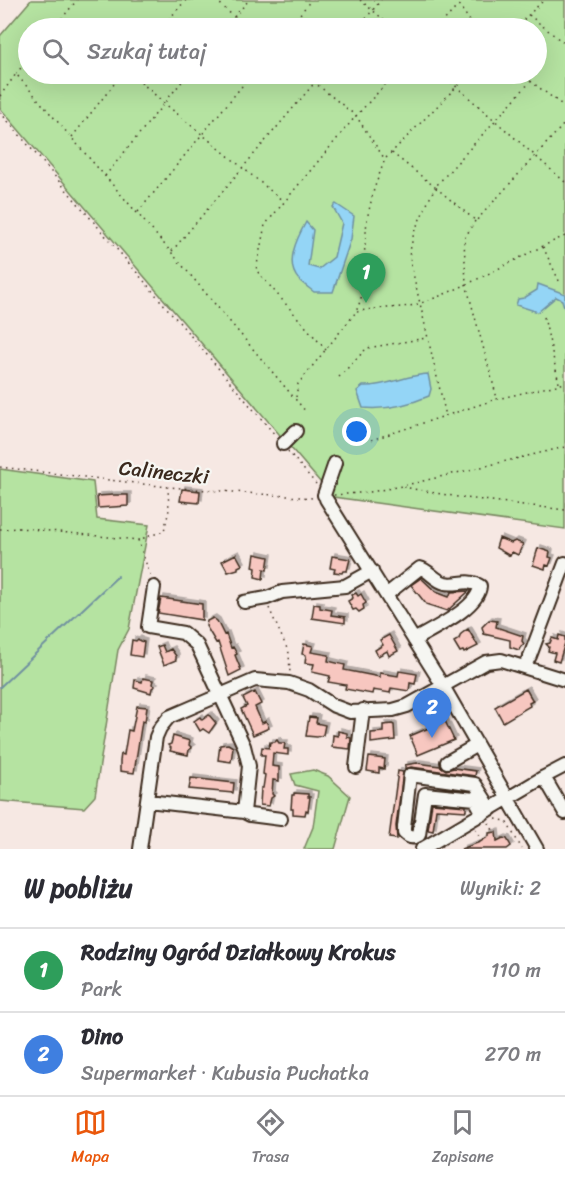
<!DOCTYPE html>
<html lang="pl">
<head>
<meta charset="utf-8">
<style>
  :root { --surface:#fff; --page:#f2f2f3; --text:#2b2b33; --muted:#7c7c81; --line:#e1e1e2; --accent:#ea580c }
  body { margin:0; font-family:Sriracha,sans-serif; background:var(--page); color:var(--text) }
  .you { position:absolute; left:357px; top:432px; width:21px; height:21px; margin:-15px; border:4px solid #fff; border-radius:50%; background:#1a73e8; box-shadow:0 0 0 9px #1a73e833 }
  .badge { display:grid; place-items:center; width:39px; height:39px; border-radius:50%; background:var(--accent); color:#fff; font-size:20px; font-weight:700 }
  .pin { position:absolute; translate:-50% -50px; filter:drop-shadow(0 2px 3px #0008) }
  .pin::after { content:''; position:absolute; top:32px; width:21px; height:18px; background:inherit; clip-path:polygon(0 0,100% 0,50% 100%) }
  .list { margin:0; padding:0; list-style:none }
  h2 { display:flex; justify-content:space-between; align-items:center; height:78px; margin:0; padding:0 24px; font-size:26px }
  h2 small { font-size:20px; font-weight:400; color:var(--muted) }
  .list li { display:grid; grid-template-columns:39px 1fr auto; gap:18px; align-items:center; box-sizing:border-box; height:84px; padding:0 24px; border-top:2px solid var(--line) }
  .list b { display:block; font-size:22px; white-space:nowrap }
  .list p { margin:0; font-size:20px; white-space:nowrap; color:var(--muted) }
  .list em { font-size:20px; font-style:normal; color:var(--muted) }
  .icon { flex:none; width:33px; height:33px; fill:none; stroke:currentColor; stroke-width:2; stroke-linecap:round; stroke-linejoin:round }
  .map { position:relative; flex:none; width:565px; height:849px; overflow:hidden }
  .search { position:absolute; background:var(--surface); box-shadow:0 6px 24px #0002; left:18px; right:18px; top:18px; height:66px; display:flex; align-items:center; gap:15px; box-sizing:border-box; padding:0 21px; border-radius:33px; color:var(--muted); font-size:22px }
  .sheet { height:246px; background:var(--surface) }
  nav { display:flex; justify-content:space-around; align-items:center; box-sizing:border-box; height:84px; border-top:2px solid var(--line); background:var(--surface); font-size:16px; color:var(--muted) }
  nav a { display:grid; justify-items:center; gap:3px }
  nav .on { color:var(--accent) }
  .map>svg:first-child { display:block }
</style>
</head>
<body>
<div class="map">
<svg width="565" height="849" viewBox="0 0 565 849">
  <defs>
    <filter id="shadow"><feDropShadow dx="3" dy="-3" stdDeviation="0" flood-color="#0004"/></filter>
  </defs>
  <rect width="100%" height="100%" fill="#f6e8e3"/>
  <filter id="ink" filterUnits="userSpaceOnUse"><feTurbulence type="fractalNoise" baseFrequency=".0167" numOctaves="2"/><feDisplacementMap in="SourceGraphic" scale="12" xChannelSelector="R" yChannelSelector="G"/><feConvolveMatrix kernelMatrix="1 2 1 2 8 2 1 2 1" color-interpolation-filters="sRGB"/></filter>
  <g filter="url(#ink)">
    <!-- green -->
    <path fill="#b5e3a1" stroke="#788660" stroke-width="1.5" fill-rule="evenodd" d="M31 0H565V529L333 497 0 108V36ZM28 28H536V74H28Z
      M0 469 93 482 97 519 149 525 129 629 118 650 95 796 84 808 0 801Z
      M313 770 328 776 350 796 335 849H304L313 827 318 791 295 785 291 774Z"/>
    <!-- water -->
    <path fill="#94d5f6" stroke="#7091a0" stroke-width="1.5" d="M336 204 354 216 351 239 333 292H314C309 288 303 284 299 280 284 264 297 238 306 222L313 230 308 266 319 269 334 257 342 223 333 207Z
      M538 284 565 294V310L562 300 556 297 538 312 516 305 518 299 524 298 537 290Z
      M428 374 431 389 429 396C408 405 385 410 363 408L357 391 363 386C387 387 405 375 428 374Z"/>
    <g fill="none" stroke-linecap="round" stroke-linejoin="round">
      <!-- stream -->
      <path stroke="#7091a0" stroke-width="2" d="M0 687 118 576"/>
    </g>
    <!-- building -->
    <path fill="#f7c7c0" stroke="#3b2a1e" stroke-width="1.5" filter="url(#shadow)" d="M182 489 200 491 199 503 180 501Z
      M114 495H128V506L98 508 97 496Z
      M499 538 511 543 515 541 523 544 518 555 512 552 510 556 496 548Z
      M538 548 550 552 549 557 552 558 549 566 546 565 545 569 533 565Z
      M236 554 242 565 238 567V569L228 572 222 561Z
      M255 554 269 557 267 570 264 569 263 579 255 577 256 568 253 567Z
      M332 556 350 559 347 571H343L342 573 334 572 335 569 330 568Z
      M421 578 436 592 449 597 451 592 469 591 447 611 426 604 411 585Z
      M356 593 358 596 361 594 366 603 363 605 364 609 359 612 356 609 353 610 348 601 353 598 352 595Z
      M161 598 202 604V620L158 613Z
      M314 604 320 605V608L332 610 331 615 345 617V623L312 618Z
      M213 618 217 621 224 635 226 634 231 648 233 647 237 654 235 655 241 670 229 676 218 642 216 643 206 626 207 621Z
      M489 620 497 621 496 627 523 636 522 641 524 644 521 646 519 650 510 647V640L484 634 482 627Z
      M468 629 478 646 464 653 463 651 460 652 454 642 459 639 461 634Z
      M389 635 398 651 389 656 387 651 378 656 375 650 383 645 380 640Z
      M559 635 565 637V643L559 662 553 660 555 653 548 651 549 647 546 644 550 643 552 638 558 640Z
      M138 639 140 641 144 642 142 657 130 655 132 640 136 641Z
      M304 644 313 646 311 652 329 655 328 661 345 665 344 670 380 677V673L398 676 399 671 417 674 415 684 410 683 409 691 391 688 390 693 373 690 372 694 345 689 346 685 328 682 330 676 312 672 314 664 305 663 306 655 302 654Z
      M162 645 165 652 171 649 176 656V660L164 665 157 647Z
      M143 678 153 680 152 684 155 686 152 688 151 693 134 688 135 680 142 682Z
      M526 689 533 701 529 703 530 706 503 722 495 707Z
      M255 692 261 704 255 707 262 723 266 721 269 728 253 735 241 709 247 706 243 698Z
      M137 706 147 707 145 722 142 721 134 773 120 771V761L121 754 124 755 128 730 132 731Z
      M209 715 216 723 209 733 203 729 200 731 194 721 200 717 202 720Z
      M309 717 317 718 316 723 325 725 323 735 317 737 306 736Z
      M445 721 454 740 418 755 410 736Z
      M392 724 394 725 395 740 371 743V733L383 732V725Z
      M338 731 347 733V737L351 738 350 749 332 747 333 735 338 736Z
      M173 736 190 741 189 745 192 748 189 750 188 755 170 751 171 748 168 745 171 744Z
      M277 740 279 743H285L284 749H288V755L273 753 272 766 279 767V781L273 780 272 794 274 796 271 798 269 806 260 805 261 788H263L265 775 263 774 265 755H261L262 747 269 748 270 742H275Z
      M228 744 233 747 231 762 218 760 220 745Z
      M369 757 385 759 384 769 379 768V773L367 771Z
      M417 763 440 766 446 770 454 768 476 771 475 776 411 767 405 769V765Z
      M398 771 403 772 396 826 397 839 389 838Z
      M191 778 234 783 233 793 189 789Z
      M294 793 308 794V797H310L308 811 306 810 305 815 293 814V809H291L292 795H294Z
      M432 803 466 806V811L436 809 433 831 428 830Z
      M496 832 497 841 503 838 507 839 511 846 507 849H461L480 842 489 836V833Z"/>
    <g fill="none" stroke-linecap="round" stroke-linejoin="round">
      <!-- minor casing -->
      <g stroke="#3b2a1e" stroke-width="16">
        <path id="minor" d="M283 444 296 431
          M324 495 335 463
          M326 499 443 686 537 849
          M386 595 420 568C429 570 435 581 445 583 457 586 468 578 480 586 479 608 432 629 414 640
          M244 602 267 598 282 592 345 586 372 571
          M524 667 530 656 565 563
          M447 762 477 745
          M356 767 363 710
          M544 777 565 766
          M148 801 244 812 249 766 244 746 197 645 183 633 148 627 154 587
          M244 812 250 815 281 819
          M483 814 475 799 425 794 419 835C413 839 409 838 404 833V827L410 775 475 784 491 809
          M140 849 156 737 160 728 169 717 255 680 289 683 309 690 334 706 350 712 393 710 407 706 486 662 501 660 565 680
          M422 849 544 777 565 813"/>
      </g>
      <!-- path -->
      <path stroke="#3b2a1e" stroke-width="1.5" stroke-dasharray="1.5 4.5" stroke-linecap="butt" d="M216 0 234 17 224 28
        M360 0 394 28
        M455 0 475 28
        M529 15 565 44
        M54 28 77 0
        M161 28 186 0
        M248 28 234 17 249 0
        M289 28 311 0
        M358 28 381 0
        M437 28 457 7
        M515 28 544 0
        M16 74 28 59
        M132 74 164 103 283 201
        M304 74 356 116 384 158
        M442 74 565 182
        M521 74 565 107
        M531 81 435 187 476 221 565 123
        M0 96 16 74 171 252 307 413
        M0 112 276 436
        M72 137 122 74
        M392 153 435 187 414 232 409 256 446 416
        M105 176 188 74
        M138 212 252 74
        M475 221 464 239 466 284 497 398
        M543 247 561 285
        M172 251 322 74
        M357 312C378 306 401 310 421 303 471 286 517 257 565 236
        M544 317 559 383
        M326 350 256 270 265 225 356 116 395 74
        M339 377 367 348 426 338
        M296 397 298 384 356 312 361 299 367 219 374 189 385 159 469 74
        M371 440 497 399 565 383
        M288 451 316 484
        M0 467 168 487 313 498
        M403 487 458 497 565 510
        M334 495 370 492 402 486 565 447
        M0 529 20 528 138 540 164 531 169 510 168 488
        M138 540 151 578
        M269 608 289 653 290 674
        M496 819 506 821 522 849
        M489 823 493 830
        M475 829 479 836"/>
      <!-- minor -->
      <use href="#minor" stroke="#f6f6f2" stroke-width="12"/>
    </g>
  </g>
  <g text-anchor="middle" stroke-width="4.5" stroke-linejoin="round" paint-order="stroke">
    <!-- street labels -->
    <g font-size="20" fill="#3b2a1e" stroke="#f6f6f2">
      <text transform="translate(164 472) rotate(6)" y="7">Calineczki</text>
    </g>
  </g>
</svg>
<div class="you"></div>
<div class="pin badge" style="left:366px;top:303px;background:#2e9e5b">1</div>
<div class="pin badge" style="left:432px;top:738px;background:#3f7fe0">2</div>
<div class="search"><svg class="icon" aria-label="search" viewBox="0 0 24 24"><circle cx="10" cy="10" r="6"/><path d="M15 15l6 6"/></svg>Szukaj tutaj</div>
</div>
<section class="sheet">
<h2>W pobliżu<small>Wyniki: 2</small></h2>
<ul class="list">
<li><span class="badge" style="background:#2e9e5b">1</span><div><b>Rodziny Ogród Działkowy Krokus</b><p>Park</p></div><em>110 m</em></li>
<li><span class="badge" style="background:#3f7fe0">2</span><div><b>Dino</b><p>Supermarket · Kubusia Puchatka</p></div><em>270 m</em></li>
</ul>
</section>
<nav>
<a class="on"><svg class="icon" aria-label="map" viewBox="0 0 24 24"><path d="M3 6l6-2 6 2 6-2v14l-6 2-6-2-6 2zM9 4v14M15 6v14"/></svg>Mapa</a>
<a><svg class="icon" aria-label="directions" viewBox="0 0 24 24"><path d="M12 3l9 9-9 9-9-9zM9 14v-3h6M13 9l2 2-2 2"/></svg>Trasa</a>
<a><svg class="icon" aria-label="saved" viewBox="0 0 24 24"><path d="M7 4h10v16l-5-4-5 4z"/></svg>Zapisane</a>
</nav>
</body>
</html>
